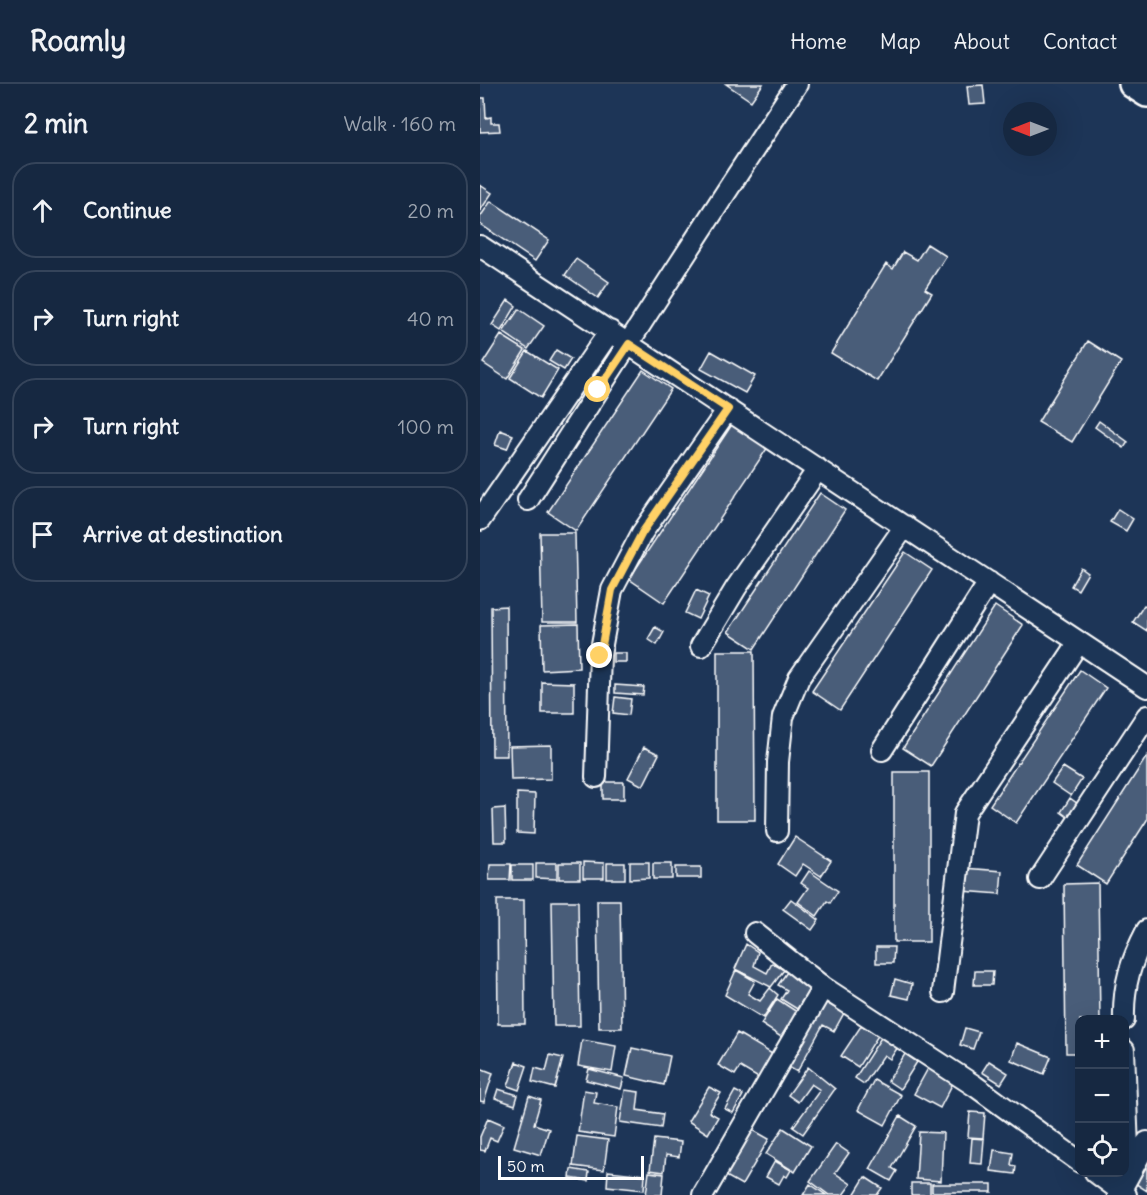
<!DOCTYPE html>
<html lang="en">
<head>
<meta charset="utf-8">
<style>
  :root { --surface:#162841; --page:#23344c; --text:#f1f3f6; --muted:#9ea6b1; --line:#35445a }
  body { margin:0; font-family:Delius,sans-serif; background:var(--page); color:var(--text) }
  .controls { position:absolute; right:18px; bottom:18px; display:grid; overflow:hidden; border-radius:12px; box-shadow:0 6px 24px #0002 }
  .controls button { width:54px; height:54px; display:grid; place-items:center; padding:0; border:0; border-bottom:2px solid var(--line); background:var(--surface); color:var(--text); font:30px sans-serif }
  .compass { position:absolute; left:523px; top:18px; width:54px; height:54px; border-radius:50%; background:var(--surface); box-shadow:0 6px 24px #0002; rotate:270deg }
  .scale { position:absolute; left:18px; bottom:15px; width:146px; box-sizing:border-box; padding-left:6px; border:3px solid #fff; border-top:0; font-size:16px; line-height:21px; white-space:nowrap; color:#fff; -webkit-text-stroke:4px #1d3557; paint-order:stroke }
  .stop { position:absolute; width:18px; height:18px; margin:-14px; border:4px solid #ffd166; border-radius:50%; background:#fff }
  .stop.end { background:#ffd166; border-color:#fff; box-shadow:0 2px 6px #0008 }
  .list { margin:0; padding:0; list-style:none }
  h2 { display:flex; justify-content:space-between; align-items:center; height:78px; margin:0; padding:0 24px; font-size:26px }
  h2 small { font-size:20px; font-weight:400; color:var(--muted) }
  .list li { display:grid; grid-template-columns:39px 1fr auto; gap:18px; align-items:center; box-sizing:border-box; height:96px; margin:0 12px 12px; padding:0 12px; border:2px solid var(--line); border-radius:24px }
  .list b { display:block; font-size:22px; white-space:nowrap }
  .list em { font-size:20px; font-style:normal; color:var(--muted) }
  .icon { flex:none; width:33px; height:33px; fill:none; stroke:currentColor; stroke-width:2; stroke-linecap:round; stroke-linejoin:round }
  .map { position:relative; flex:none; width:667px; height:1111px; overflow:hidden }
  header { display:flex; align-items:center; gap:36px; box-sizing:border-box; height:84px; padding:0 30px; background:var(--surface); border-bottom:2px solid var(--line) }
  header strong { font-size:28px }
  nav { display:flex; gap:33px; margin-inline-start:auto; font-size:21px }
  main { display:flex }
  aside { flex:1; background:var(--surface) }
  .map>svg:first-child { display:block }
</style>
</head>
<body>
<header>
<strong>Roamly</strong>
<nav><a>Home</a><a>Map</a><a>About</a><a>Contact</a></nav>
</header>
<main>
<aside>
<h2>2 min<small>Walk · 160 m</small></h2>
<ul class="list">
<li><svg class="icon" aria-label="ahead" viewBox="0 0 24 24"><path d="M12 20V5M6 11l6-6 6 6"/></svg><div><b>Continue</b></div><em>20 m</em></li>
<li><svg class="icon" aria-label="right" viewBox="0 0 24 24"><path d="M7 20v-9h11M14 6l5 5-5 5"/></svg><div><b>Turn right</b></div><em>40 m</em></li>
<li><svg class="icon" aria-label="right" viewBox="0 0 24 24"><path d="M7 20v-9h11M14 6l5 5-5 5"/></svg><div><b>Turn right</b></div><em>100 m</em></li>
<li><svg class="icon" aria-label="arrive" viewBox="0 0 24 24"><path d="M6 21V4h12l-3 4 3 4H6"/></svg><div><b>Arrive at destination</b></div></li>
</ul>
</aside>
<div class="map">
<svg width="667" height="1111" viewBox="0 0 667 1111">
  <rect width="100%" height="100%" fill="#1d3557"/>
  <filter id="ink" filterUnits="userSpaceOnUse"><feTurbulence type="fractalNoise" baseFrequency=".0167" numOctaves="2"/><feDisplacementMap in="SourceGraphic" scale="12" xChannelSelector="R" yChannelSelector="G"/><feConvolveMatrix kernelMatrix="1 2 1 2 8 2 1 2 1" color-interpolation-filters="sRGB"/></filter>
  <g filter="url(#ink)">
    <!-- building -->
    <path fill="#4a5d79" stroke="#fff" stroke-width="1.5" d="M246 0H283L271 17Z
      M503 1 505 20 489 21 487 2Z
      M0 14H5L6 34 11 33V39H19L20 47 0 48Z
      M0 101 12 109 0 127Z
      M11 117 69 156 55 177 0 140V133Z
      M447 160 466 172 445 205 452 209 397 297 351 269 406 180 413 185 423 168 437 176Z
      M96 175 129 198 118 214 85 191Z
      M28 216 36 222 21 247 12 241Z
      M39 225 64 242 48 265 23 248Z
      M21 251 45 266 27 295 3 279Z
      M608 257 641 278 592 358 558 338Z
      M76 266 91 275 84 286 69 277Z
      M47 267 78 286 61 314 30 294Z
      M231 267 275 292 265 309 221 285Z
      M163 286 191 305 96 447 68 428Z
      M619 337 648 358 644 364 615 343Z
      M253 339 288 363 184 519 149 495Z
      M20 346 33 351 27 365 15 361Z
      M340 409 365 426 274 565 248 548Z
      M638 425 653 435 646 447 630 438Z
      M60 449H95L97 538H62Z
      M425 468 452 486 360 626 332 607Z
      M601 484 608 489 598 506 591 502Z
      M216 506 229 512 218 535 205 529Z
      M664 521 667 523V547L653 538Z
      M26 522 27 672H12L11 523Z
      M515 522 543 541 451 682 423 664Z
      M98 540 99 584 62 586 61 541Z
      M175 543 184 548 177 561 168 555Z
      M237 567H274L275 736H237Z
      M133 569H146V578H133Z
      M600 586 626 604 536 739 510 721Z
      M62 598 94 599V629H62Z
      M135 601 164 603 163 611 135 609Z
      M135 613 151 615 149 631 133 629Z
      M71 661V695L31 696 30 662Z
      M164 663 179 670 163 702 148 694Z
      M667 672V736L626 800 597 781Z
      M583 683 602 695 591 712 572 699Z
      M414 688H449V858H414Z
      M123 698H144V715H123Z
      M37 709 55 710 54 750 37 749Z
      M590 714 598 720 589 734 581 728Z
      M25 724 26 758H14L13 725Z
      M315 753 351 777 341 792 323 780 315 792 298 780Z
      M103 778 124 779V794H103Z
      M150 778H169V794L150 795Z
      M56 779H77V795L56 794Z
      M79 779H100V795H79Z
      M127 779H145V795H127Z
      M173 779H192V795H173Z
      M10 780H31L30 796H9Z
      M32 781H53V796H32Z
      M196 783H221V794H196Z
      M483 784 522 787 520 810 482 807Z
      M329 787 358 807 350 819 347 817 337 832 318 818 328 804 321 799Z
      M618 799 620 936H600V969H586L584 800Z
      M311 815 339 836 332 846 303 825Z
      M17 816H44L45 940H18Z
      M117 816H140L142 944H119Z
      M72 817H98L100 942H74Z
      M266 860 278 868 274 882 287 889 292 879 304 886 291 903 255 885Z
      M396 863H414L413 879H396Z
      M309 885 333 900 317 925 301 915 307 906 298 901Z
      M256 886 275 897 268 910 280 917 290 904 298 911 283 934 245 911Z
      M495 887H513L512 901H494Z
      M415 895 432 900 429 915 411 911Z
      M297 915 317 928 301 953 281 940Z
      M343 917 364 929 354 947 343 941 317 988 307 982Z
      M385 936 401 947 378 983 361 972Z
      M485 944 499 948 493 965 480 961Z
      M257 949 294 971 280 995 260 983 255 991 238 981Z
      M402 952 418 963 410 975 404 971 384 1000 375 994Z
      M102 956 136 962 132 988 98 982Z
      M537 959 571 973 564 990 531 976Z
      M152 964 190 972 184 1001 146 992Z
      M425 970 437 978 420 1005 408 997Z
      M70 971 83 974 75 1004 52 998 55 984 66 987Z
      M509 977 528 989 521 1000 502 988Z
      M36 978 47 982 39 1006 28 1002Z
      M451 979 476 993 460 1024 434 1010Z
      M328 983 355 1005 323 1050 313 1043 340 1006 331 1000 318 1018 308 1011Z
      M0 984 13 989 4 1018 0 1017Z
      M109 985 144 994 141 1005 106 996Z
      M394 996 421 1011 405 1041 378 1026Z
      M229 1003 241 1009 229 1028 238 1033 228 1050 208 1037Z
      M18 1005 38 1011 35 1021 15 1014Z
      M104 1006 116 1008 114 1019 138 1023 134 1053 98 1048Z
      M145 1006 159 1008 157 1026 183 1030 181 1044 140 1038Z
      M255 1007 263 1011 253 1029 245 1025Z
      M49 1012 61 1016 54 1040 69 1045 61 1071 34 1063Z
      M490 1028 505 1029 503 1054 488 1053Z
      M420 1032 436 1042 412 1084 417 1087 411 1097 390 1085Z
      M8 1034 24 1041 17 1057 10 1054 5 1067 0 1066V1053Z
      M303 1044 331 1062 315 1088 286 1070Z
      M273 1046 289 1055 262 1101 246 1092Z
      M439 1048 463 1049 461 1097 436 1095Z
      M97 1052 128 1056 124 1086 93 1082Z
      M492 1054 504 1055 502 1080 490 1079Z
      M174 1055 201 1058 199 1073 186 1071 184 1088 170 1086Z
      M356 1060 369 1069 355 1089 371 1100 363 1111H349L330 1097Z
      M514 1066 533 1069 531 1081 536 1082 535 1090 511 1087Z
      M667 1076V1107L653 1098Z
      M295 1077 311 1086 307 1093 304 1091 299 1100 286 1093Z
      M91 1085 109 1088 108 1097 90 1094Z
      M128 1087 165 1091 164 1106 127 1102Z
      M169 1088 184 1090 182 1111H166Z
      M385 1093 402 1104 397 1111H374Z
      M431 1099H450V1111H431Z
      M330 1100 346 1111H323Z
      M452 1100H512V1108H452Z"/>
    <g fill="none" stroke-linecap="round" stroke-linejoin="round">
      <!-- street casing -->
      <g stroke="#fff" stroke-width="24">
        <path id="street" d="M0 162 667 603
          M48 416C137 277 226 137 317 0
          M0 436 130 247
          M221 562 256 504 338 385
          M402 666 509 498
          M116 693 120 571 132 506 162 449 248 325
          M297 747 298 678 303 633 319 594 425 442
          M560 795 667 632
          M275 849 343 903 495 1002 600 1078
          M463 908 485 729 599 558
          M644 936C643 900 651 877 667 846
          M644 966 649 1090
          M615 1088 646 1111
          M223 1111 343 903
          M638 1111 667 1058"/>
      </g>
      <!-- secondary casing -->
      <g stroke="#fff" stroke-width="32">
        <path id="secondary" d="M653 0 667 9"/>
      </g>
      <!-- street -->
      <use href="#street" stroke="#1d3557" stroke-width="20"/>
      <!-- secondary -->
      <use href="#secondary" stroke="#1d3557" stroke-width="27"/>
    </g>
  </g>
  <g fill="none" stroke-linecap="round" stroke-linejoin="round" filter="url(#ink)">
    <!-- route -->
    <path stroke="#ffd166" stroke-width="8" d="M118 306 149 260 248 325 162 449 132 506 120 572"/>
  </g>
</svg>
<div class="controls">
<button>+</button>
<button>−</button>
<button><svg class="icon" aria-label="locate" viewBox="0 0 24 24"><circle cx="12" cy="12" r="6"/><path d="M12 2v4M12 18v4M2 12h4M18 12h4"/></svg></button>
</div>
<svg class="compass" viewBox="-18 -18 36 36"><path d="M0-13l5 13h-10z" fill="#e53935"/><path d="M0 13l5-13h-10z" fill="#9ea6b1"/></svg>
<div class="scale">50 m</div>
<div class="stop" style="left:118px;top:306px"></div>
<div class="stop end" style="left:120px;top:572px"></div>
</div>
</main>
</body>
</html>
